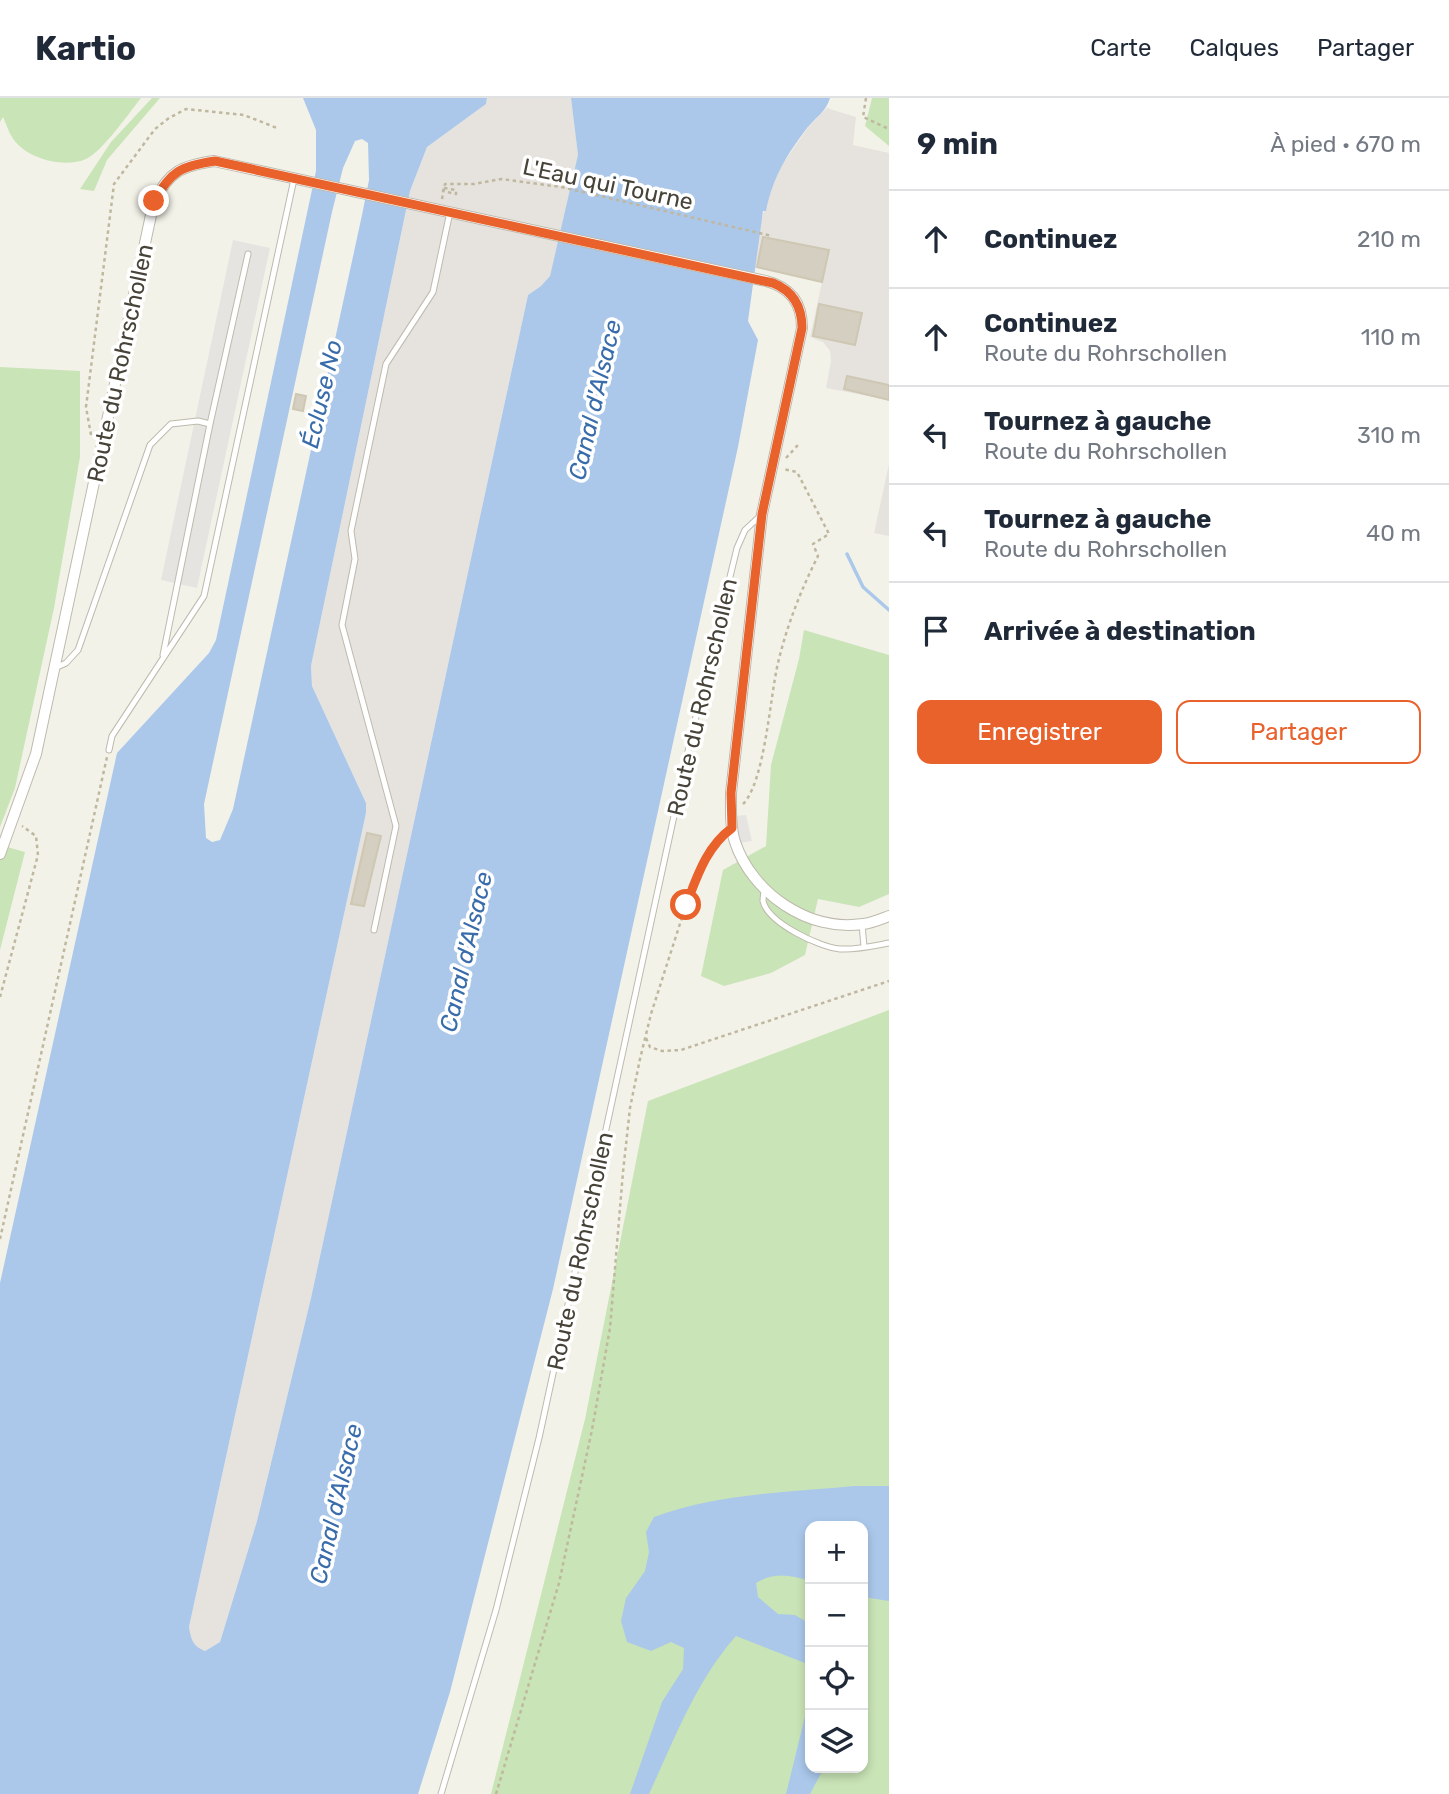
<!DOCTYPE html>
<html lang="fr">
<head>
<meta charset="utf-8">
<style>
  :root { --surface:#fff; --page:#f2f2f3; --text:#1f2937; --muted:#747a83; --line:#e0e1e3; --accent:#e9612b }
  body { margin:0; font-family:Rubik,sans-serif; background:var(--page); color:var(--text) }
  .controls { position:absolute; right:21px; bottom:21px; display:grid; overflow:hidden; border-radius:14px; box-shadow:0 4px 10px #0003 }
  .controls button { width:63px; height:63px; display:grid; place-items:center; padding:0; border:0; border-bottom:2px solid var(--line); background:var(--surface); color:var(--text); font:35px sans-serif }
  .stop { position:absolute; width:21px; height:21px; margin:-16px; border:5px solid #e9612b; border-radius:50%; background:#fff }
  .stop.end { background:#e9612b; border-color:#fff; box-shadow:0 2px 7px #0008 }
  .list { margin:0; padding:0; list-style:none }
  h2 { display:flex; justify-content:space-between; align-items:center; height:91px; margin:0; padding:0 28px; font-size:30px }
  h2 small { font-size:23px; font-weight:400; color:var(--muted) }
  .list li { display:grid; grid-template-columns:46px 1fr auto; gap:21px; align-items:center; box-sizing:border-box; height:98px; padding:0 28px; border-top:2px solid var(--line) }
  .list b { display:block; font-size:26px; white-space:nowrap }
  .list p { margin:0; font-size:23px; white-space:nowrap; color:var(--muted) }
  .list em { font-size:23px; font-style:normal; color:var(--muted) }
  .actions { display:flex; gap:14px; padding:21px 28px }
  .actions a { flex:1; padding:16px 0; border:2px solid var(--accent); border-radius:14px; text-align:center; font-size:24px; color:var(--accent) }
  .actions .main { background:var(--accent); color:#fff }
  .icon { flex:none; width:38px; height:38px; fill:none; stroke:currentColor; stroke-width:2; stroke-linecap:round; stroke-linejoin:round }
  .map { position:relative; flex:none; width:889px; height:1696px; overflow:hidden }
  header { display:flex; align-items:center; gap:42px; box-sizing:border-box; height:98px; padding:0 35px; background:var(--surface); border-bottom:2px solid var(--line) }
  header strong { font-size:33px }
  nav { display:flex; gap:38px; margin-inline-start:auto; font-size:24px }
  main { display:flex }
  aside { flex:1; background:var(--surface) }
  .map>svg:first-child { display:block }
</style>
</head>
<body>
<header>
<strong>Kartio</strong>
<nav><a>Carte</a><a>Calques</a><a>Partager</a></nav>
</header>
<main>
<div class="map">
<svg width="889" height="1696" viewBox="0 0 889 1696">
  <rect width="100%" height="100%" fill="#f3f2e9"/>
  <!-- industrial -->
  <path fill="#e6e3de" d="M487 0H571L578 57 762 120 775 77 809 28 827 10 856 19 853 47 889 55V302L826 290 831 263 830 253 823 244 810 239 822 184 562 129 550 178 541 188 528 197 311 1200 257 1423 220 1544 205 1553 197 1550 190 1541 189 1529 366 715V705L312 588 311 568 410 93 427 49 486 6Z
    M889 366V438L874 435Z"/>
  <!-- green -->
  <path fill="#c9e4b6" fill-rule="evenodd" d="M0 0H141C129 15 102 54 86 61 64 71 24 60 12 39 8 33 6 25 3 19L0 24Z
    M152 0H160L107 62 94 93 80 91 111 44Z
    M872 0H889V48L865 28Z
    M0 269 80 273V359L54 510 15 690 0 729Z
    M804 532 889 557V796L859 809 818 801 805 857 771 875 724 888 701 878 723 772 766 748 771 667 799 561Z
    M0 747 25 754 0 852Z
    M889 912V1696H491L585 1321 648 1003ZM810 1428H863V1670H810Z"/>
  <!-- parking -->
  <path fill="#e5e4e1" d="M233 142 270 150 197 490 161 482Z
    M746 717 752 743 740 745 735 718Z"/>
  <!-- water -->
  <path fill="#abc8eb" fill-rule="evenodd" d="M303 0H487L486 6 427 49 410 93 311 568 312 588 366 705V715L189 1529C191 1542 193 1548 205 1553L220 1544 257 1423 311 1200 528 197 541 188 550 178 578 57 571 0H830C826 14 816 19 807 30 786 58 773 79 766 113H763L748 223 758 242 738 349 553 1191 450 1594 418 1696H0V1185L117 655 209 555 216 542 316 73V32ZM362 41 368 45 369 82 362 117 233 711 220 742 212 744 206 740 204 706 332 114 343 70 355 43Z
    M855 1388H889V1503L863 1499V1428H810V1483C790 1477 774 1474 756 1485L758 1499 778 1516 795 1517 810 1526V1567L736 1538C696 1583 674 1642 649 1696H630L662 1604 683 1571 684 1550 671 1544 651 1553 627 1544 621 1523 626 1500 645 1473 649 1454 646 1434 654 1419C717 1396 788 1394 855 1388Z
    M810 1598V1670H824L810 1696H786Z"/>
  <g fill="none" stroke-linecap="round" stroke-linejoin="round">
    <!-- stream -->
    <path stroke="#abc8eb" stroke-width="3.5" d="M847 456 863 489 889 512"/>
  </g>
  <!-- building -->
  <path fill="#d4cfc0" stroke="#cec7b3" stroke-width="2" d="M763 139 829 152 822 184 757 169Z
    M819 206 862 215 855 247 813 238Z
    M847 278 889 287V302L844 291Z
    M296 296 306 298 303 313 293 311Z
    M367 735 381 738 364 808 351 806Z"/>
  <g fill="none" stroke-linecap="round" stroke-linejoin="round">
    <!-- lane casing -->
    <g stroke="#bebaad" stroke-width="7">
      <path id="lane" d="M163 557 210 326 248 156
        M55 570 66 565 78 552 150 347 171 326 198 323 210 326
        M109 652 112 638 204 498 294 81
        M764 792C764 795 763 799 763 803 768 825 819 849 840 851 856 852 873 848 889 845
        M862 826 864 849
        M374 832 396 728 342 527 355 461 351 433 386 266 433 194 450 114
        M441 1696 496 1512 539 1340 692 635 737 450 745 432 759 419"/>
    </g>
    <!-- street casing -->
    <g stroke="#bebaad" stroke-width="12">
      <path id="street" d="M0 756 36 656 154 103C170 73 181 68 214 63L766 183C790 189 802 205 802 230L762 416 731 695C731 711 730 729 735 744 752 795 808 834 863 826 872 825 881 821 889 818"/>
    </g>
    <!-- path -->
    <path stroke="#bfb89f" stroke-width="2.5" stroke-dasharray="3.5 3.5" stroke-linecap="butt" d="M866 0 863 19 889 31
      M444 90 456 92V96L443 93 445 86H474L501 81 561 89 772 138
      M91 337 86 309 114 86 155 31 169 20 186 11 244 17 277 30
      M786 360 798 347
      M743 706C765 684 770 598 778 565 787 527 801 492 818 458L813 446 829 436 797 374 783 371
      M0 899 38 757 36 738 22 728
      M646 940 650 949 662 953 681 952 889 883
      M0 1141 107 659
      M496 1696 559 1485 592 1332 610 1230 623 1074 630 1010 640 961 651 916 686 807 711 751 721 738"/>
    <!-- lane -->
    <use href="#lane" stroke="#fff" stroke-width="5"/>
    <!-- street -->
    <use href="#street" stroke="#fff" stroke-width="10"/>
    <!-- path-bridge -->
    <path stroke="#bfb89f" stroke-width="2.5" stroke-dasharray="3.5 3.5" stroke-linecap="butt" d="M442 101 444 90"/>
  </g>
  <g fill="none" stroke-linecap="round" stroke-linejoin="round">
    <!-- route -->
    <path stroke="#e9612b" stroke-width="9" d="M154 103C171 73 181 68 215 63L773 185C793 193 802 208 802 230L762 416 731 695 732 730C706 749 697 779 686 807"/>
  </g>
  <g text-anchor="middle" stroke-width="7" stroke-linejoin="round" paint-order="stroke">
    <!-- street labels -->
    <g font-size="23" fill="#474338" stroke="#fff">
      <text transform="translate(608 86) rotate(12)" y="8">L'Eau qui Tourne</text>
      <text transform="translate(120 265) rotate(-78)" y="8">Route du Rohrschollen</text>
      <text transform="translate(702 599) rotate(-77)" y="8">Route du Rohrschollen</text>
      <text transform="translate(580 1153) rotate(-78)" y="8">Route du Rohrschollen</text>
    </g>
    <!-- water labels -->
    <g font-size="24" font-style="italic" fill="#396caa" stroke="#fff">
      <text transform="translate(322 296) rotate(-77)" y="8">Écluse No</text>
      <text transform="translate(595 302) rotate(-77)" y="8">Canal d'Alsace</text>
      <text transform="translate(466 854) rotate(-77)" y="8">Canal d'Alsace</text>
      <text transform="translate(336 1406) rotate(-77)" y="8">Canal d'Alsace</text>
    </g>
  </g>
</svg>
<div class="controls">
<button>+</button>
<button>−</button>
<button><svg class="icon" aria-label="locate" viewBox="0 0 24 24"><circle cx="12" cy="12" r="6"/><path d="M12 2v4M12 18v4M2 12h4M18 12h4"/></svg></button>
<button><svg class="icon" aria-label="layers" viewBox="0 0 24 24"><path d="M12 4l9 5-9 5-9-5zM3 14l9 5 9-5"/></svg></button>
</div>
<div class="stop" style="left:686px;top:807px"></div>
<div class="stop end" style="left:154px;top:103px"></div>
</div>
<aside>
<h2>9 min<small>À pied · 670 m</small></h2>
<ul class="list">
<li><svg class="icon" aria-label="ahead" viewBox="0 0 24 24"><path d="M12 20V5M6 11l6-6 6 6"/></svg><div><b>Continuez</b></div><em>210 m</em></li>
<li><svg class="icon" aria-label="ahead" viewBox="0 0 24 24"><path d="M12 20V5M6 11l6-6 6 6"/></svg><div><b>Continuez</b><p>Route du Rohrschollen</p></div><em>110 m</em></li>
<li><svg class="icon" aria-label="left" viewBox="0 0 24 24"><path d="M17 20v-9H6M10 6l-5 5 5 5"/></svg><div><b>Tournez à gauche</b><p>Route du Rohrschollen</p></div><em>310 m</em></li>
<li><svg class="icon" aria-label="left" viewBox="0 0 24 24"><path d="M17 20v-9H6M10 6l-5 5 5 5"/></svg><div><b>Tournez à gauche</b><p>Route du Rohrschollen</p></div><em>40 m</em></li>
<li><svg class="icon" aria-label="arrive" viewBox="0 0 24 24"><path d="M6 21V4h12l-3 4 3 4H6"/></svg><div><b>Arrivée à destination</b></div></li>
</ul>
<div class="actions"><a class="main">Enregistrer</a><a>Partager</a></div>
</aside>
</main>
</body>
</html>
